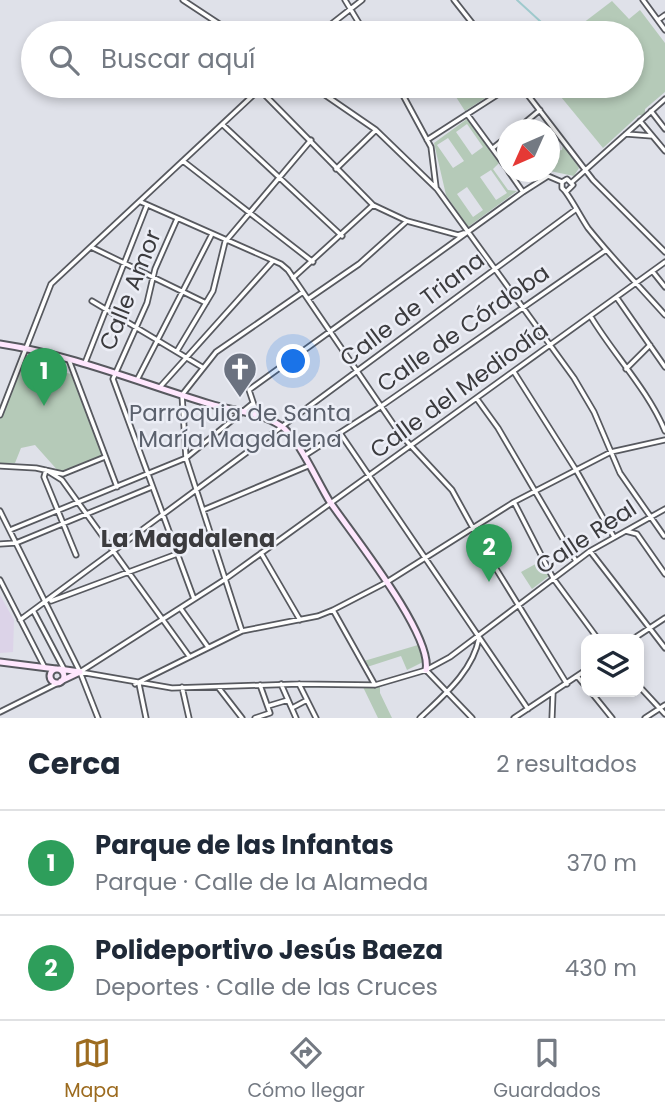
<!DOCTYPE html>
<html lang="es">
<head>
<meta charset="utf-8">
<style>
  :root { --surface:#fff; --page:#f6f6f7; --text:#1f2937; --muted:#747a83; --line:#e0e1e3; --accent:#9c6b1f }
  body { margin:0; font-family:Poppins,sans-serif; background:var(--page); color:var(--text) }
  .controls { position:absolute; right:21px; bottom:21px; display:grid; overflow:hidden; border-radius:14px; box-shadow:0 4px 10px #0003 }
  .controls button { width:63px; height:63px; display:grid; place-items:center; padding:0; border:0; border-bottom:2px solid var(--line); background:var(--surface); color:var(--text); font:35px sans-serif }
  .compass { position:absolute; left:497px; top:119px; width:63px; height:63px; border-radius:50%; background:var(--surface); box-shadow:0 4px 10px #0003; rotate:225deg }
  .you { position:absolute; left:294px; top:362px; width:24px; height:24px; margin:-18px; border:5px solid #fff; border-radius:50%; background:#1a73e8; box-shadow:0 0 0 10px #1a73e833 }
  .badge { display:grid; place-items:center; width:46px; height:46px; border-radius:50%; background:var(--accent); color:#fff; font-size:23px; font-weight:700 }
  .pin { position:absolute; translate:-50% -58px; filter:drop-shadow(0 2px 4px #0008) }
  .pin::after { content:''; position:absolute; top:37px; width:24px; height:21px; background:inherit; clip-path:polygon(0 0,100% 0,50% 100%) }
  .list { margin:0; padding:0; list-style:none }
  h2 { display:flex; justify-content:space-between; align-items:center; height:91px; margin:0; padding:0 28px; font-size:30px }
  h2 small { font-size:23px; font-weight:400; color:var(--muted) }
  .list li { display:grid; grid-template-columns:46px 1fr auto; gap:21px; align-items:center; box-sizing:border-box; height:105px; padding:0 28px; border-top:2px solid var(--line) }
  .list b { display:block; font-size:26px; white-space:nowrap }
  .list p { margin:0; font-size:23px; white-space:nowrap; color:var(--muted) }
  .list em { font-size:23px; font-style:normal; color:var(--muted) }
  .icon { flex:none; width:38px; height:38px; fill:none; stroke:currentColor; stroke-width:2; stroke-linecap:round; stroke-linejoin:round }
  .map { position:relative; flex:none; width:665px; height:718px; overflow:hidden }
  .search { position:absolute; background:var(--surface); box-shadow:0 4px 10px #0003; left:21px; right:21px; top:21px; height:77px; display:flex; align-items:center; gap:18px; box-sizing:border-box; padding:0 24px; border-radius:38px; color:var(--muted); font-size:26px }
  .sheet { height:301px; background:var(--surface) }
  nav { display:flex; justify-content:space-around; align-items:center; box-sizing:border-box; height:98px; border-top:2px solid var(--line); background:var(--surface); font-size:19px; color:var(--muted) }
  nav a { display:grid; justify-items:center; gap:4px }
  nav .on { color:var(--accent) }
  .map>svg:first-child { display:block }
</style>
</head>
<body>
<div class="map">
<svg width="665" height="718" viewBox="0 0 665 718">
  <rect width="100%" height="100%" fill="#dfe1e9"/>
  <!-- industrial -->
  <path fill="#dcd3e8" d="M0 595 14 620 13 652 0 653Z"/>
  <!-- green -->
  <path fill="#b5cab8" fill-rule="evenodd" d="M612 1 629 19 640 10 665 43V92L645 109V116L639 115 603 148 552 86H632V33H570Z
    M449 86H504L465 111Z
    M467 119 499 163 493 169 508 190 517 191 468 227 446 195 434 143ZM467 124 483 147 472 155 456 132ZM448 138 464 161 453 168 437 145ZM491 170 507 193 496 200 480 177ZM467 187 483 210 473 217 457 194Z
    M563 144 579 168 574 176 550 171V158L556 151 562 150Z
    M24 362 71 374 102 456 60 473 35 445 21 448 15 463H0V418Z
    M541 561 549 576 532 589 521 572Z
    M418 645 423 662 407 670 401 656 367 667 364 661Z
    M380 685V693L392 718H378L363 687Z"/>
  <g fill="none" stroke-linecap="round" stroke-linejoin="round">
    <!-- stream -->
    <path stroke="#9fcacd" stroke-width="2" d="M517 0 553 33"/>
    <!-- street casing -->
    <g stroke="#57595f" stroke-width="7">
      <path id="street" d="M183 0 233 33
        M345 0 365 33
        M454 0 480 33
        M643 0 665 30
        M658 20 665 15
        M320 33 362 0
        M312 86 376 130 437 189 574 378 594 412 620 473 664 536
        M398 86 431 147 436 187
        M521 86 593 180 665 252
        M259 89 373 205 407 221 458 235 464 233
        M651 111 665 129
        M467 114 508 170
        M640 121 665 151
        M223 125 342 236
        M516 130 540 110
        M626 134 652 136
        M427 140 511 86
        M493 148 508 136
        M183 161 313 262
        M336 169 376 130
        M509 172 523 192
        M535 172 542 179
        M572 182 665 99
        M567 191 573 185 567 179 562 182V188C568 192 581 218 588 228 612 258 639 286 665 315
        M141 202 281 264 288 270 400 434 452 490 490 559 567 684
        M177 219 155 269 147 303 113 379 194 599
        M91 247 206 303
        M653 272 665 287
        M293 278 373 205
        M617 298 665 367
        M308 299 359 264 407 221
        M92 301 202 367
        M591 317C614 355 648 390 665 431
        M177 351 213 291 225 242 311 140
        M69 360 117 487
        M85 363 147 205
        M626 369 650 345
        M514 372 576 470 614 537
        M137 380 211 236
        M160 387 273 261
        M477 399 498 428 576 561
        M257 414 249 390 523 192 548 176 562 182
        M0 415 51 284 263 86
        M340 433 528 709
        M304 456 380 407 606 250
        M0 466 36 468 63 474 105 457
        M514 502 553 578 598 639
        M203 510 308 466
        M0 511 80 672 98 718
        M10 530 186 458 252 404
        M626 531 637 534 665 574
        M0 544 16 543 152 487
        M590 551 665 648
        M261 553 300 620
        M76 555 44 477 46 470 62 480 189 656
        M0 580 44 666
        M51 601 177 554
        M181 609 208 647
        M333 610 375 685
        M34 612 64 669
        M20 620 575 210
        M242 631 186 458 182 395 216 352 303 292
        M633 639 665 618
        M426 670 472 718
        M80 672 224 580 665 262
        M80 672 172 688 299 684 375 685 426 670 450 657 590 551 665 509
        M577 676 586 687
        M135 684 242 631 318 616 333 610 387 582 514 502 611 452 665 440
        M139 684 146 718
        M281 684 296 718
        M299 684 316 718
        M639 686 665 714
        M182 687 189 718
        M218 687 242 718
        M591 692 612 718
        M268 706 288 700
        M292 708 307 700
        M0 712 60 682
        M255 718 270 713 260 685
        M420 718C444 695 473 671 479 638
        M514 718 586 670
        M552 718 553 693
        M645 718 665 705"/>
    </g>
    <!-- secondary casing -->
    <g stroke="#57595f" stroke-width="9">
      <path id="secondary" d="M0 344C73 355 140 383 210 404 233 411 260 412 281 426 298 437 318 483 330 502 352 534 433 635 426 670
        M0 662 56 669
        M50 676a7 7 0 1 1 14 0a7 7 0 1 1-14 0Z
        M59 669 80 672
        M61 681 80 672"/>
    </g>
    <!-- street -->
    <use href="#street" stroke="#fff" stroke-width="3.5"/>
    <!-- secondary -->
    <use href="#secondary" stroke="#ffe7fe" stroke-width="5"/>
  </g>
  <!-- icons -->
  <defs>
    <g id="church-pin" transform="scale(1.75)"><path d="M0 17L-7.5 6A9.5 9.5 0 1 1 7.5 6Z" fill="#6b7280" stroke="#eceef6"/><path d="M-1.2-6h2.4v3.5h3.3v2.4h-3.3V6h-2.4V-.1h-3.3v-2.4h3.3Z" fill="#fff"/></g>
  </defs>
  <g fill-rule="evenodd">
    <use href="#church-pin" x="240" y="369"/>
  </g>
  <g text-anchor="middle" stroke-width="5" stroke-linejoin="round" paint-order="stroke">
    <!-- street labels -->
    <g font-size="23" fill="#3b3b3e" stroke="#eceef6">
      <text transform="translate(130 290) rotate(-68)" y="8">Calle Amor</text>
      <text transform="translate(412 309) rotate(-37)" y="8">Calle de Triana</text>
      <text transform="translate(463 328) rotate(-35)" y="8">Calle de Córdoba</text>
      <text transform="translate(459 390) rotate(-36)" y="8">Calle del Mediodía</text>
      <text transform="translate(586 537) rotate(-33)" y="8">Calle Real</text>
    </g>
    <!-- worship labels -->
    <g font-size="23" fill="#5b616d" stroke="#eceef6">
      <text x="240" y="421">Parroquia de Santa<tspan x="240" dy="26">María Magdalena</tspan></text>
    </g>
    <!-- neighbourhood labels -->
    <g font-size="24" font-weight="bold" fill="#3b3b3e" stroke="#eceef6">
      <text x="188" y="547">La Magdalena</text>
    </g>
  </g>
</svg>
<div class="controls">
<button><svg class="icon" aria-label="layers" viewBox="0 0 24 24"><path d="M12 4l9 5-9 5-9-5zM3 14l9 5 9-5"/></svg></button>
</div>
<svg class="compass" viewBox="-18 -18 36 36"><path d="M0-13l5 13h-10z" fill="#e53935"/><path d="M0 13l5-13h-10z" fill="#747a83"/></svg>
<div class="you"></div>
<div class="pin badge" style="left:44px;top:406px;background:#2e9e5b">1</div>
<div class="pin badge" style="left:489px;top:582px;background:#2e9e5b">2</div>
<div class="search"><svg class="icon" aria-label="search" viewBox="0 0 24 24"><circle cx="10" cy="10" r="6"/><path d="M15 15l6 6"/></svg>Buscar aquí</div>
</div>
<section class="sheet">
<h2>Cerca<small>2 resultados</small></h2>
<ul class="list">
<li><span class="badge" style="background:#2e9e5b">1</span><div><b>Parque de las Infantas</b><p>Parque · Calle de la Alameda</p></div><em>370 m</em></li>
<li><span class="badge" style="background:#2e9e5b">2</span><div><b>Polideportivo Jesús Baeza</b><p>Deportes · Calle de las Cruces</p></div><em>430 m</em></li>
</ul>
</section>
<nav>
<a class="on"><svg class="icon" aria-label="map" viewBox="0 0 24 24"><path d="M3 6l6-2 6 2 6-2v14l-6 2-6-2-6 2zM9 4v14M15 6v14"/></svg>Mapa</a>
<a><svg class="icon" aria-label="directions" viewBox="0 0 24 24"><path d="M12 3l9 9-9 9-9-9zM9 14v-3h6M13 9l2 2-2 2"/></svg>Cómo llegar</a>
<a><svg class="icon" aria-label="saved" viewBox="0 0 24 24"><path d="M7 4h10v16l-5-4-5 4z"/></svg>Guardados</a>
</nav>
</body>
</html>
